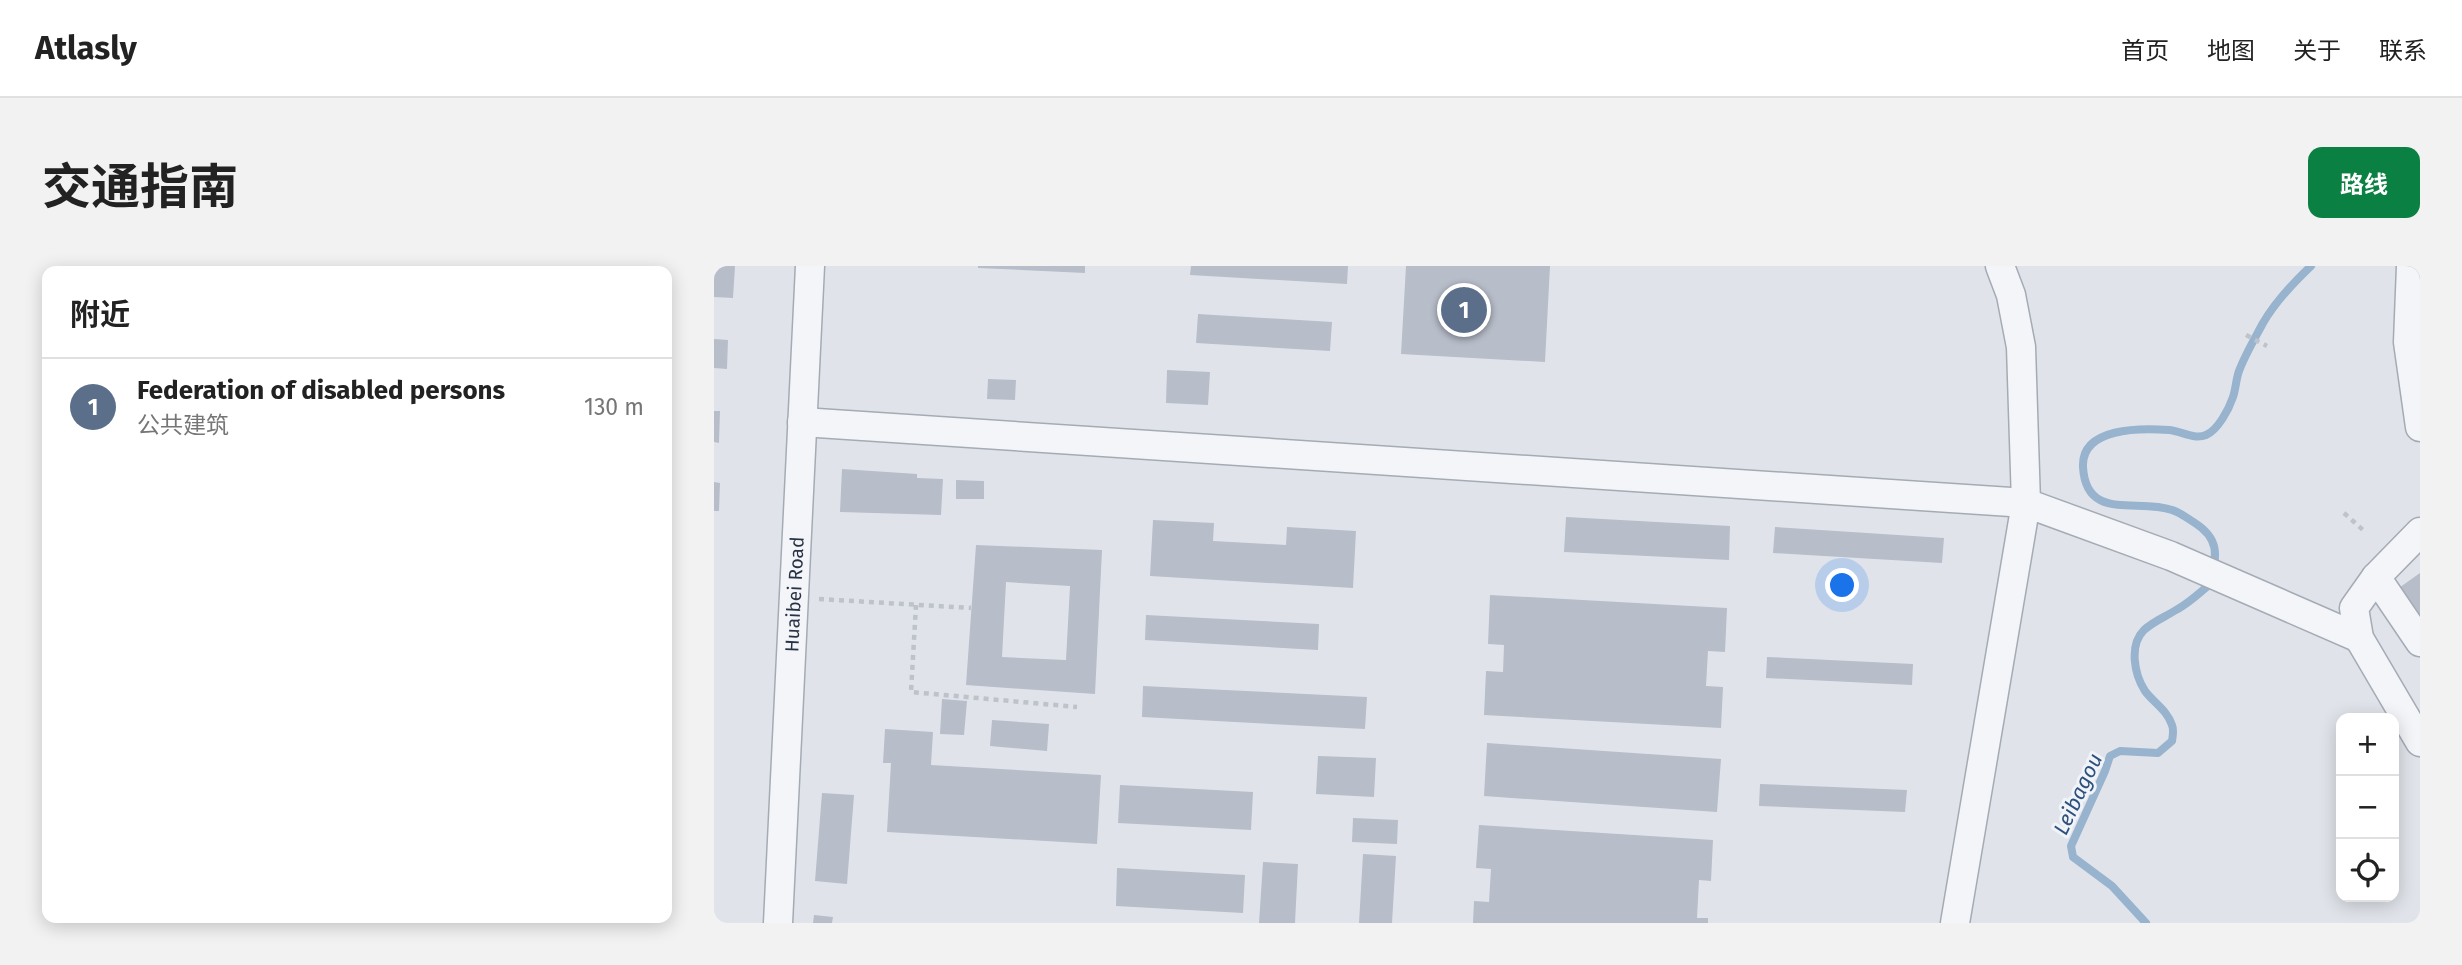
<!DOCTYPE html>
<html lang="zh">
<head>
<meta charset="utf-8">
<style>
  :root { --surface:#fff; --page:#f2f2f2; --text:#222; --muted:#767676; --line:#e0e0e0; --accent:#0b8043 }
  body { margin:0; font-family:"Fira Sans","Noto Sans SC",sans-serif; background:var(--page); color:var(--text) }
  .controls { position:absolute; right:21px; bottom:21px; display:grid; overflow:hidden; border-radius:14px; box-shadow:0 4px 18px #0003 }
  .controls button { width:63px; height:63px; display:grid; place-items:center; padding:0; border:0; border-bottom:2px solid var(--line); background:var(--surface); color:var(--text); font:35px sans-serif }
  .you { position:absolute; left:1129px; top:320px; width:24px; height:24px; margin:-18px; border:5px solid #fff; border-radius:50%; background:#1a73e8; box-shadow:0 0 0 10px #1a73e833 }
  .badge { display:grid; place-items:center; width:46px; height:46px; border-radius:50%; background:var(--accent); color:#fff; font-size:23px; font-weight:700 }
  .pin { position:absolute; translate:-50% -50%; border:4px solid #fff; box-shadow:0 2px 7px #0006 }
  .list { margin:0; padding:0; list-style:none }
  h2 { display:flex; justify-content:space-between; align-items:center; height:91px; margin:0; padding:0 28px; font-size:30px }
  h2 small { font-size:23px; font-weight:400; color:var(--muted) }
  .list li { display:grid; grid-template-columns:46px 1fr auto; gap:21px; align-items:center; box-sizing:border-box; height:98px; padding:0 28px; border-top:2px solid var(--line) }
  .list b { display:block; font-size:26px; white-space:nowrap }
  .list p { margin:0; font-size:23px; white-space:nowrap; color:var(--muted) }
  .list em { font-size:23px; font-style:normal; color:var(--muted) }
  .icon { flex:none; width:38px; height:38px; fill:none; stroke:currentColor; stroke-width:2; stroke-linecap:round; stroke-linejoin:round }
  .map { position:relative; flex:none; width:1706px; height:657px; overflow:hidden; border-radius:14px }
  header { display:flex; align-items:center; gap:42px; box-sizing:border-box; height:98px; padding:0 35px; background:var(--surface); border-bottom:2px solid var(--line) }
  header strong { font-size:33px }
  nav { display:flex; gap:38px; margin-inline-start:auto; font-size:24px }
  .intro { display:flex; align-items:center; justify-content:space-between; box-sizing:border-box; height:168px; padding:0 42px }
  h1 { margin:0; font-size:49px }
  .button { padding:18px 32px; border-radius:14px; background:var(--accent); color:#fff; font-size:24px; font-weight:700 }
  main { display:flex; gap:42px; padding:0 42px }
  aside { flex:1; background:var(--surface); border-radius:14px; box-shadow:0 4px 18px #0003 }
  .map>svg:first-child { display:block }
</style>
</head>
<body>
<header>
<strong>Atlasly</strong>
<nav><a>首页</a><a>地图</a><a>关于</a><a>联系</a></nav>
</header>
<div class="intro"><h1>交通指南</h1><a class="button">路线</a></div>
<main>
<aside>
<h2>附近<small></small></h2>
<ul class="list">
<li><span class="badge" style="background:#5c6f8a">1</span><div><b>Federation of disabled persons</b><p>公共建筑</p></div><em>130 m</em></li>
</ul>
</aside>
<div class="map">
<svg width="1706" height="657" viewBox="0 0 1706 657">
  <rect width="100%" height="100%" fill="#e0e4ea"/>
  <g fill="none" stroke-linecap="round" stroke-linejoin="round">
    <!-- stream -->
    <path stroke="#97b3ce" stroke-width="8" d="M1432 657 1398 620 1359 591 1357 580 1391 505 1396 490 1406 485 1444 487 1458 475C1459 469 1460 464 1458 459 1453 444 1440 437 1431 425 1420 408 1415 379 1430 364 1440 355 1451 351 1462 344 1475 337 1486 327 1497 317 1502 290 1507 274 1481 257 1474 253 1466 246 1458 244 1424 232 1372 256 1369 201 1367 161 1427 162 1455 164 1467 165 1480 174 1492 169 1504 164 1515 143 1519 131 1522 122 1522 113 1525 105 1531 89 1541 72 1549 57 1562 35 1579 17 1597 0"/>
  </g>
  <!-- building -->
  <path fill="#b7bdc9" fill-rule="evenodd" d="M0 0H21L19 32 0 31Z
    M264 0H371V7L264 2Z
    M477 0H634L633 18 476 9Z
    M692 0H836L831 96 687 88Z
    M484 48 618 56 616 85 482 77Z
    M0 73 14 74 13 103 0 102Z
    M453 104 496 106 494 139 452 137Z
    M274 113 302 114 301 134 273 133Z
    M0 145H6L5 177 0 176Z
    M128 203 203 208V212L229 213 227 249 126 246Z
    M242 214 270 215V233H242Z
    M0 216 6 217 5 245H0Z
    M852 251 1016 260 1015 294 850 286Z
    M439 254 500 257 499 275 572 279 573 261 642 265 639 322 436 310Z
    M1061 261 1230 272 1228 297 1059 287Z
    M262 279 388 284 381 428 252 419ZM292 316 356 320 352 394 288 391Z
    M1706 307V356L1682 324Z
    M776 329 1013 342 1011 386 994 385 992 420 1009 421 1007 462 770 449 772 405 789 406 790 379 774 378Z
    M432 349 605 358 604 384 431 374Z
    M1053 391 1199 398 1198 419 1052 412Z
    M429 420 653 431 651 463 428 451Z
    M228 433 253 435 250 469 226 468Z
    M278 454 335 458 333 485 276 480Z
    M171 463 219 466 217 499 387 509 383 578 173 566 177 497H169Z
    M773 477 1007 493 1003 546 770 530Z
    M604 490 662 492 660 531 602 528Z
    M1046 518 1193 524 1191 546 1045 540Z
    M406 519 539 526 537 564 404 557Z
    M108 527 140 529 133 618 101 615Z
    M639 552 684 554 683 578 638 576Z
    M765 559 999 574 997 615 985 614 983 652H994V657H759L760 635 775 636 777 603 762 602Z
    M649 588 682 590 678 657H645Z
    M549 596 584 598 581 657H545Z
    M403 602 531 609 529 647 402 640Z
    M100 649 119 651 118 657H99Z"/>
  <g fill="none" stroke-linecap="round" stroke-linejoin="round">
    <!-- minor casing -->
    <g stroke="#a5abb5" stroke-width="31">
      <g id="minor">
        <path d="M1697 0 1694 76 1706 161"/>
        <path d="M88 156 1312 237 1457 290 1645 372"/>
        <path d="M1706 266 1662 311 1640 342 1645 372 1706 476"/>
        <path d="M1662 311 1706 376"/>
        <path id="s1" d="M64 657 96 0"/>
        <path d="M1241 657 1312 237 1307 81 1297 29 1286 0"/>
      </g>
    </g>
    <!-- path -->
    <path stroke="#bec2c9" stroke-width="4.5" stroke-dasharray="5 5" stroke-linecap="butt" d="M1532 69 1553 80
      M1630 247 1649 264
      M105 333 257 342
      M202 339 197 426 363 441"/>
    <!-- minor -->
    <use href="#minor" stroke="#f3f5f8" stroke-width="28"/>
  </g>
  <g text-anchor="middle" stroke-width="6" stroke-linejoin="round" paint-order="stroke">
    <!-- street labels -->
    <g font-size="19" fill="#273244" stroke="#f0f3f8">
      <text dy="7" stroke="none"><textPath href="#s1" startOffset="329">Huaibei Road</textPath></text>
    </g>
    <!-- water labels -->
    <g font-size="21" font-style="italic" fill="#2d517c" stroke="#f0f3f8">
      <text transform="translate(1364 528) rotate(-65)" y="7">Leibagou</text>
    </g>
  </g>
</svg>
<div class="controls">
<button>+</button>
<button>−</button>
<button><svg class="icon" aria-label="locate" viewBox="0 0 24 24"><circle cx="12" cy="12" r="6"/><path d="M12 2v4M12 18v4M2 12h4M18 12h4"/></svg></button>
</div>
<div class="you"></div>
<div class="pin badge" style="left:750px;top:44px;background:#5c6f8a">1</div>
</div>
</main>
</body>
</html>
